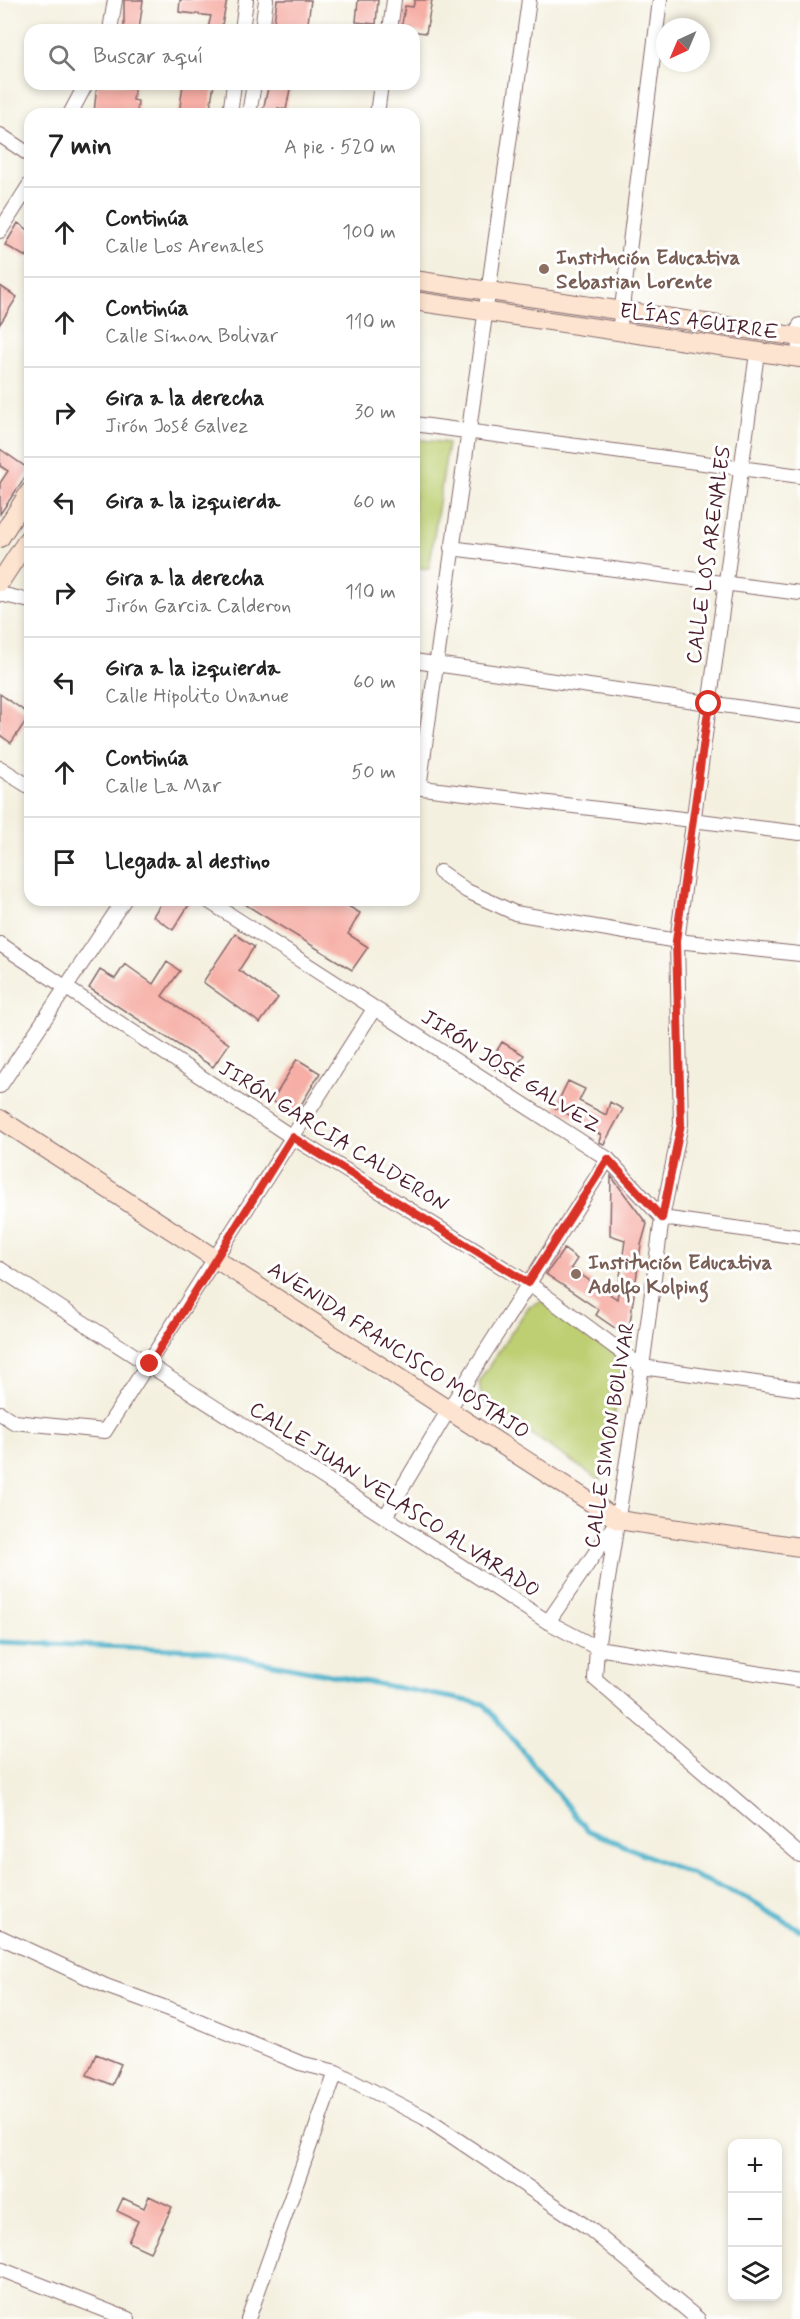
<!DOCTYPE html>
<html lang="es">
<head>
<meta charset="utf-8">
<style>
  :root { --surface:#fff; --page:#f6f6f6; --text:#222; --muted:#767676; --line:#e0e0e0 }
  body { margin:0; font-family:Mynerve,sans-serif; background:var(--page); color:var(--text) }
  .controls { position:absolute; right:18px; bottom:18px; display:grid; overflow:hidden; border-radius:12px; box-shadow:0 3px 9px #0003 }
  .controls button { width:54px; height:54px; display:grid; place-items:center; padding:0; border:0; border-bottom:2px solid var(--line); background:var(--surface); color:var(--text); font:30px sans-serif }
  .compass { position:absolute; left:656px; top:18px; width:54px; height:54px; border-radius:50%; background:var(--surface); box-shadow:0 3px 9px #0003; rotate:224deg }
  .stop { position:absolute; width:18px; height:18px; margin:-14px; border:4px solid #d93025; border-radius:50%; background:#fff }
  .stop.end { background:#d93025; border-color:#fff; box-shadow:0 2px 6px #0008 }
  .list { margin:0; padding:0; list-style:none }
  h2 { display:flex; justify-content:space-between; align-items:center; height:78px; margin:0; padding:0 24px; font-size:26px }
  h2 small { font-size:20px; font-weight:400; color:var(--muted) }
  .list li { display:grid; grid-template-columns:39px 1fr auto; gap:18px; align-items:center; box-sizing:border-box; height:90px; padding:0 24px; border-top:2px solid var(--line) }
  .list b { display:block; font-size:22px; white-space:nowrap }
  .list p { margin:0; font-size:20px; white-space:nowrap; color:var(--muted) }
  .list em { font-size:20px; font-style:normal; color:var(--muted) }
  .icon { flex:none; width:33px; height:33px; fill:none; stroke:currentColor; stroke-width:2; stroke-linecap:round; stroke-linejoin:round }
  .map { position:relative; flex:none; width:800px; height:2319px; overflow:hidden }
  .search { position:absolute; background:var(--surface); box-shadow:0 3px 9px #0003; left:24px; top:24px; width:396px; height:66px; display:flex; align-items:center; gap:15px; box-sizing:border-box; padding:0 21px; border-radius:18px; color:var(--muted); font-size:22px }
  .panel { position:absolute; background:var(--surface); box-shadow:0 3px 9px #0003; left:24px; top:108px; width:396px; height:798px; border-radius:18px }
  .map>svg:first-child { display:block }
</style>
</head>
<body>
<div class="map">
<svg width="800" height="2319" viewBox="0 0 800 2319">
  <rect width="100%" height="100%" fill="#fff"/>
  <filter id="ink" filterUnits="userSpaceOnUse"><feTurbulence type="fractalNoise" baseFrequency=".0167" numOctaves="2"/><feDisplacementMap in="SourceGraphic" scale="12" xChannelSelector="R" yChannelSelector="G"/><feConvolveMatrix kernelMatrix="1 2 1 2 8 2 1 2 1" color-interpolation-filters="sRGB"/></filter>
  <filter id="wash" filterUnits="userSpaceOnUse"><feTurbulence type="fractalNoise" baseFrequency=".008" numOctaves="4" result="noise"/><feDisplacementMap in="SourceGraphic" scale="24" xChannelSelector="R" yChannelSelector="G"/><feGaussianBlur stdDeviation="1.35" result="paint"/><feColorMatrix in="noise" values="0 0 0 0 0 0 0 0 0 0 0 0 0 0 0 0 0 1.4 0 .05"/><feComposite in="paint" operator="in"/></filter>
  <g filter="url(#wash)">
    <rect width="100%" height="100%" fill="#f4f0df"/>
    <!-- green -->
    <path fill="#bdcf72" stroke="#84774e" stroke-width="1.5" d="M414 439 448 443 429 569 414 567Z
      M542 1301 625 1361 601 1481 482 1401 479 1381 529 1306Z"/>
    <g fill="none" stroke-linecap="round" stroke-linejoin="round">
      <!-- stream -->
      <path stroke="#4cb2cb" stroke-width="5" d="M0 1642 199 1650 484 1704 587 1830 749 1899 800 1930"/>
    </g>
    <g id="blocks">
      <!-- building -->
      <path fill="#f6aea5" d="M124 0H143L139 30H124Z
        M180 0H227L221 30 208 28 211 16 179 12Z
        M277 0H311L307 30 273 29Z
        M358 0H378L376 24 356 22Z
        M415 0H432L426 33 401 30 405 6 413 7Z
        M97 84H135L133 100 138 101 137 114 94 113Z
        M183 84H214L209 114H179Z
        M269 84H291L286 110 278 108 277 114H262Z
        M18 223 30 231V250L26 257 5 245Z
        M0 286 17 297 0 324Z
        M0 449 30 470 0 514V483L8 471 0 466Z
        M0 694 30 715 11 743 0 735Z
        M163 900H192L173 930 153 916Z
        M238 900H338L360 913 348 934 368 947 352 970Z
        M235 934 254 947 239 970 278 998 260 1023 203 982Z
        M167 962 180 971 162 996 229 1044 213 1067 89 988 100 970 115 979 125 964 153 984Z
        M502 1042 524 1055 510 1078 488 1065Z
        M297 1059 320 1073 295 1115 272 1101Z
        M568 1081 585 1089 579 1101 606 1115 610 1102 623 1109 604 1144 599 1142 601 1135 581 1124 582 1121 555 1108Z
        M611 1176 647 1224 641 1245 628 1337 596 1315 599 1310 546 1274 564 1249 577 1259 571 1268 617 1299 625 1240 610 1235Z
        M96 2054 121 2064 112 2085 87 2075Z
        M149 2196 172 2207 150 2252 128 2242 138 2221 117 2211 123 2198 144 2208Z"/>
    </g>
  </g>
  <g filter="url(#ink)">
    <use href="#blocks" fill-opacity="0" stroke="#86686a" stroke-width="1.5"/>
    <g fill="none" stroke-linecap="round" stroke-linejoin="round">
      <!-- street casing -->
      <g stroke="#86686a" stroke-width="16">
        <path id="street" d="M110 30 115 0
          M242 30 246 0
          M262 30 266 0
          M390 30 394 0
          M70 114 86 84
          M230 114 234 84
          M249 114 254 84
          M377 114 381 84
          M0 135 30 155
          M0 231 30 184
          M619 332 660 0
          M757 353 677 941 681 1124 662 1218 642 1367 597 1648 595 1679 800 1855
          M798 358 800 325
          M414 424 800 476
          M451 548 800 593
          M0 594 30 601
          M414 661 800 716
          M0 768 30 787
          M414 787 800 833
          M419 788 529 0
          M440 872 467 891 515 913 677 941 800 954
          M207 900 608 1159 662 1218 800 1237
          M0 944 292 1137 528 1283 642 1367 800 1389
          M0 1086 124 900
          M0 1269 548 1622 597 1648 800 1680
          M0 1413 14 1422 105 1431 374 1009
          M385 1517 449 1409 608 1159
          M548 1622 615 1524
          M0 1937 106 1986 180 2013 300 2063 336 2072 425 2118 590 2229 698 2319
          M0 2269 128 2319
          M248 2319 336 2072"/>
      </g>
      <!-- secondary casing -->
      <g stroke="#86686a" stroke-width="20">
        <path id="secondary" d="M414 280 800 337
          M414 301 800 358
          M0 538 30 491
          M0 582 30 536
          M0 1119 618 1520 800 1547"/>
      </g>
      <!-- street -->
      <use href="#street" stroke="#fff" stroke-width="14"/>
      <!-- secondary -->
      <use href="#secondary" stroke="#fde4d0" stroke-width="18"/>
    </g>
  </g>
  <g fill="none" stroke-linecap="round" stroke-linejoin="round" filter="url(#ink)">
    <!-- route -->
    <path stroke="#d93025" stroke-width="8" d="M150 1364 292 1137 528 1283 608 1159 662 1218 681 1124 676 941 709 704"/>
  </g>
  <!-- markers -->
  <g fill="#8d6e63" stroke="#fff" stroke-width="2">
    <circle cx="544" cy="269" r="6"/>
    <circle cx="576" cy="1274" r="6"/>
  </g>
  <g text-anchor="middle" stroke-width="6" stroke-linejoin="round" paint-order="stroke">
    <!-- education labels -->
    <g font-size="21" font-weight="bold" fill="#785e54" stroke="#fff" text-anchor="start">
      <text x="556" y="264">Institución Educativa<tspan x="556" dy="24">Sebastian Lorente</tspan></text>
      <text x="588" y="1269">Institución Educativa<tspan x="588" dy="24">Adolfo Kolping</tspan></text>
    </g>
    <!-- street labels -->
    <g font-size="21" fill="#4a1f2b" stroke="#fff">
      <text transform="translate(699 321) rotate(8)" y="7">ELÍAS AGUIRRE</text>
      <text transform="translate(708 555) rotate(-82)" y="7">CALLE LOS ARENALES</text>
      <text transform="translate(511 1071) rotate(33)" y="7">JIRÓN JOSÉ GALVEZ</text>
      <text transform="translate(334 1136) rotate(32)" y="7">JIRÓN GARCIA CALDERON</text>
      <text transform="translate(399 1350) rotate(33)" y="7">AVENIDA FRANCISCO MOSTAJO</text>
      <text transform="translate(609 1435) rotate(-81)" y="7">CALLE SIMON BOLIVAR</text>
      <text transform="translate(395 1499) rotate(33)" y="7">CALLE JUAN VELASCO ALVARADO</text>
    </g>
  </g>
</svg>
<div class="controls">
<button>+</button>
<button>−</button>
<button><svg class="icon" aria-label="layers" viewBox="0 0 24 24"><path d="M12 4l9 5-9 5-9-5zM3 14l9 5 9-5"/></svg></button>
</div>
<svg class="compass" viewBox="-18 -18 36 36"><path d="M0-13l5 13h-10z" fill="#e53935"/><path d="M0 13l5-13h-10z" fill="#767676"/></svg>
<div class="stop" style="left:709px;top:704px"></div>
<div class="stop end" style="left:150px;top:1364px"></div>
<div class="search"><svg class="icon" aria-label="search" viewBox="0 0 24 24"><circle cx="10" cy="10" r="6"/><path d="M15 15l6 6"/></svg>Buscar aquí</div>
<section class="panel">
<h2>7 min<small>A pie · 520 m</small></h2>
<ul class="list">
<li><svg class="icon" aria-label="ahead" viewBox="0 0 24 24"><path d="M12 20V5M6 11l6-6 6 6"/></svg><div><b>Continúa</b><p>Calle Los Arenales</p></div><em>100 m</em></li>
<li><svg class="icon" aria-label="ahead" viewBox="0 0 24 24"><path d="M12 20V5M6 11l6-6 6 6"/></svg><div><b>Continúa</b><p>Calle Simon Bolivar</p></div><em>110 m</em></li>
<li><svg class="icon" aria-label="right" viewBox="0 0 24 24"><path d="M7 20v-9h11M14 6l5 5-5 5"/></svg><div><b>Gira a la derecha</b><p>Jirón José Galvez</p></div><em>30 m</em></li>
<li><svg class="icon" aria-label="left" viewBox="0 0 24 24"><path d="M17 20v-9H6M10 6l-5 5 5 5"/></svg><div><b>Gira a la izquierda</b></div><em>60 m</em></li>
<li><svg class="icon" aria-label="right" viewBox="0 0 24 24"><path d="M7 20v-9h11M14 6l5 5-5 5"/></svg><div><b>Gira a la derecha</b><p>Jirón Garcia Calderon</p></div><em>110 m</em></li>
<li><svg class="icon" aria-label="left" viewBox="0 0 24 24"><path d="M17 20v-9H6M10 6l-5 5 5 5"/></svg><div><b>Gira a la izquierda</b><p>Calle Hipolito Unanue</p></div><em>60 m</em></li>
<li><svg class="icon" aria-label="ahead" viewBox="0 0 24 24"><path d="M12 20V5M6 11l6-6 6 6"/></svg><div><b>Continúa</b><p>Calle La Mar</p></div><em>50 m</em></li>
<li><svg class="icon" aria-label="arrive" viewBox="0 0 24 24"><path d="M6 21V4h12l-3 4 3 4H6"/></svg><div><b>Llegada al destino</b></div></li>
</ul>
</section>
</div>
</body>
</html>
